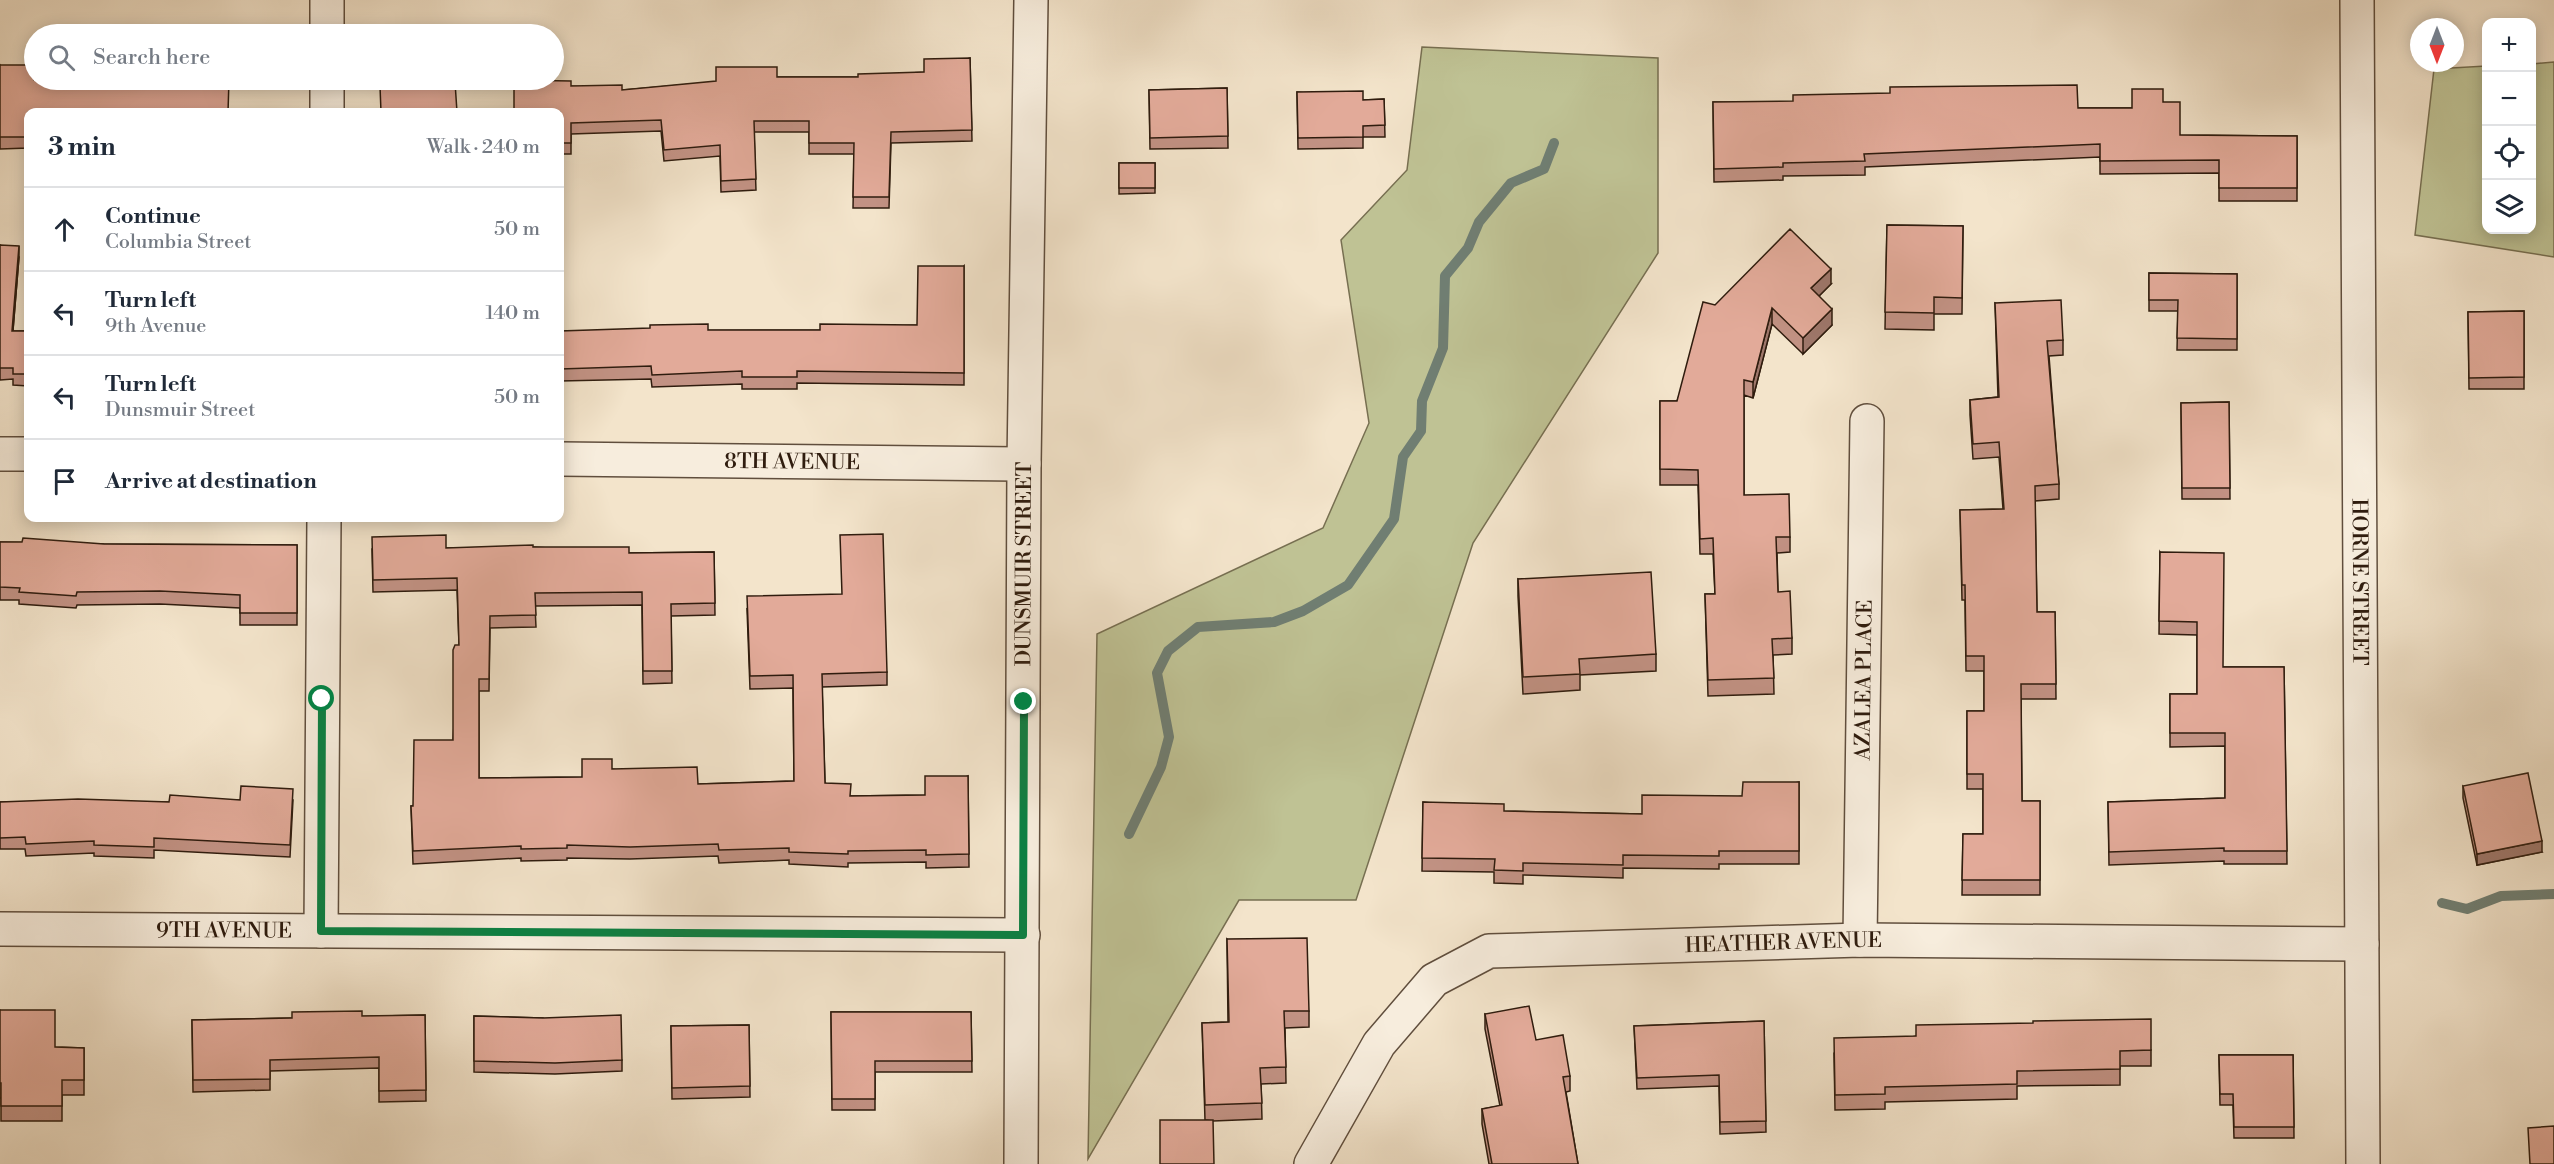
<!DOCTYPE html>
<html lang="en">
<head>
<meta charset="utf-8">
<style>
  :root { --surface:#fff; --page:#f2f2f3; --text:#1f2937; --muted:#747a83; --line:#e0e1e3 }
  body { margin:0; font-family:"Libre Bodoni",serif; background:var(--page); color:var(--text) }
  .controls { position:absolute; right:18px; top:18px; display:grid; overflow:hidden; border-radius:12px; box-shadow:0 3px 15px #0003 }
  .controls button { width:54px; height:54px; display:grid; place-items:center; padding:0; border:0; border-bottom:2px solid var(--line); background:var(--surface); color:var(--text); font:30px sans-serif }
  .compass { position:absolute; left:2410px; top:18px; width:54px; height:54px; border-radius:50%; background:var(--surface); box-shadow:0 3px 15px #0003; rotate:180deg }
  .stop { position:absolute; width:18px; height:18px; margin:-14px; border:4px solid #0b8043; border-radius:50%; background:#fff }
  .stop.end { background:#0b8043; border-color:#fff; box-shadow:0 2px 6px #0008 }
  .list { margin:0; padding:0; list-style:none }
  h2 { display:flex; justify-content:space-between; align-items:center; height:78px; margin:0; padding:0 24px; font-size:26px }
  h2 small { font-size:20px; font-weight:400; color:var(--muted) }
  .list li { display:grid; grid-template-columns:39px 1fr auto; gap:18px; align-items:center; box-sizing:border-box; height:84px; padding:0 24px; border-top:2px solid var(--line) }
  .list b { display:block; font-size:22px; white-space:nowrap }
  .list p { margin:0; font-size:20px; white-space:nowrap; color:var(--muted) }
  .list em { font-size:20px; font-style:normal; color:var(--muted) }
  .icon { flex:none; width:33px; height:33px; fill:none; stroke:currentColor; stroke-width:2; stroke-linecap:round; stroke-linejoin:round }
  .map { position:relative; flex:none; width:2554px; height:1164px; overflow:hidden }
  .search { position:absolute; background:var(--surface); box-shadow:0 3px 15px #0003; left:24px; top:24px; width:540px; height:66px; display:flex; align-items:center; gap:15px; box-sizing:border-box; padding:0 21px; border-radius:33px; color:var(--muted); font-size:22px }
  .panel { position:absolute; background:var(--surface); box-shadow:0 3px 15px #0003; left:24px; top:108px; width:540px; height:414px; border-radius:12px }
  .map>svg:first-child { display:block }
</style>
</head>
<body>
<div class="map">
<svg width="2554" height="1164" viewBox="0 0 2554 1164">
  <rect width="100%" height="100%" fill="#f3e4cb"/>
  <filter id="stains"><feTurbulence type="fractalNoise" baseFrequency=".00333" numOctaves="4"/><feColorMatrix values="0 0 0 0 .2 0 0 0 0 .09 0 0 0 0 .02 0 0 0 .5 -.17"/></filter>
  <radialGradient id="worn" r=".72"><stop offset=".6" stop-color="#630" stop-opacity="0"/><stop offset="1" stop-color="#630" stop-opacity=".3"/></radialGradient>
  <!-- green -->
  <path fill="#bfc294" stroke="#776f51" stroke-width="1.5" d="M1422 47 1658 58V253L1473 543 1356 900H1239L1088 1159 1097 634 1323 528 1369 423 1341 240 1407 170Z
    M2554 62V257L2415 235 2434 69 2486 66V230H2532V64Z"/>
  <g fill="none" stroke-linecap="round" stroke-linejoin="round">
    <!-- stream -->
    <path stroke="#707e72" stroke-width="10" d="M1129 834 1161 767 1169 737 1157 673 1168 651 1198 627 1274 622 1303 611 1348 585 1394 519 1403 457 1421 431 1422 401 1443 348 1445 276 1468 248 1479 222 1511 183 1544 169 1554 143
      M2442 903 2467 909 2501 896 2554 894"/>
    <!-- minor casing -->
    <g stroke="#604e3d" stroke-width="36">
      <g id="minor">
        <path id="s1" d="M2357 0 2363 1164"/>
        <path d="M327 34V0"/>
        <path d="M327 112V80"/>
        <path d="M0 454H28"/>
        <path id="s2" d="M560 459 1024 464"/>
        <path id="s3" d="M0 929 1023 935"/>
        <path d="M321 931 324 518"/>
        <path id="s4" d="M1860 940 1867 421"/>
        <path id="s5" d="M1021 1164 1024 464 1031 0"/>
        <path id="s6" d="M1311 1164 1379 1044 1434 980 1489 951 1860 940 2362 944"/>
      </g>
    </g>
    <!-- minor -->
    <use href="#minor" stroke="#f7eddd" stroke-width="33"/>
  </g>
  <!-- wall -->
  <path fill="#c29284" stroke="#2f1c0e" stroke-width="1.5" d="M970 58 972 141 891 143 889 208H853L854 154H809V132H754L756 190 721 192 720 156 664 161 661 131 571 134V154H560V112L571 86 622 90 777 77H858L924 72Z
    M0 65 28 112V148L0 149Z
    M1227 88 1228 148 1150 149 1149 90Z
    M1297 92 1363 100 1384 99 1385 137H1363V148L1298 149Z
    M1713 102 2078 108H2132L2163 102 2180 135 2297 136V201H2219V173L2100 174V157L1865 167V175L1783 176V180L1714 182Z
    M1119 163H1155V193L1119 194Z
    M1887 225 1963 226 1962 314H1934V330L1885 329Z
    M0 245 19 257 13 331H28V386L13 385V379L0 380Z
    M964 266V385L797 383V389H742V384L652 387 651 379 560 381V331L820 330 917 325Z
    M2149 273 2237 274V350H2177L2178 311H2149Z
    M1831 284 1819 296 1832 325 1803 354 1772 324 1753 398 1744 395V495L1790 537V552L1777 553 1778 592 1792 638V654L1773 655 1774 694 1708 696 1705 594H1715L1713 554H1700L1698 485H1660V401H1677L1715 305Z
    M1995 303 2063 340V355L2049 356 2059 484V499L2035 501 2037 612H2055L2056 699H2021L2022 801H2040V895H1962L1963 834H1983V789H1967V711H1984V671H1966L1965 600H1962L1960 510 2003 509 1999 457 1973 459 1970 415V400L1998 397Z
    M2524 311V389H2469L2468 312Z
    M2229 402 2230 499H2182L2181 403Z
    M0 542 104 544 297 545V625H240V608L160 604 77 605 76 608 19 604V600H0Z
    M533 547 629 553 714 552 715 615 671 616 672 683 643 684 642 605 535 606 536 627 490 628 489 691H479V778L582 777 612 769 698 784 794 781 793 688 750 689 747 609 887 672V685L822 687 825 783 851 796 925 795 968 776 969 867 926 868V862L848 863V867L789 864V860L719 863 718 856 630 859 567 858V860L521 861V858L413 864 411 806H413L453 740 459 645 457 590 373 592 372 549 446 548Z
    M2160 552 2223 667H2284L2287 864H2224V861L2109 865 2108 802 2225 798V746L2170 747V694H2197V635L2159 634Z
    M1518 579 1656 654V671L1580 675V690L1523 694 1518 596Z
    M1799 782V864H1719V869L1623 868V878L1523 875V884L1494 883V872L1422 871 1423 802 1504 811 1642 814 1742 796Z
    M2463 786 2542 852 2477 865 2463 798Z
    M240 800H293L290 857 154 850V858L94 856V853L26 856 25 849H0V802H169Z
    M1227 939 1309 1011V1027L1285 1028 1286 1083 1261 1084 1262 1119 1213 1121 1205 1120 1202 1023 1228 1022Z
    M0 1010 55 1047 84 1048V1095H62V1121H1V1098H0Z
    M831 1012H971L972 1072H875V1110H832Z
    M1485 1014 1536 1040 1570 1076V1091L1566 1092 1578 1164H1489L1482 1124V1109L1500 1106 1485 1029Z
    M425 1015 426 1101 379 1102V1068L270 1071V1090L193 1092 192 1020Z
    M474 1016 543 1018 622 1060V1071L555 1074 474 1072Z
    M1764 1021 1766 1132 1720 1134 1719 1086 1637 1089 1634 1026Z
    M749 1025 750 1097 672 1099 671 1026Z
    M1916 1036 2151 1050V1066H2120V1085L2017 1086V1099L1885 1102V1109L1835 1110 1834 1053Z
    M2219 1055H2293L2294 1138H2234L2233 1105H2220Z"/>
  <!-- shaded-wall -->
  <path fill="#9e776b" stroke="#2f1c0e" stroke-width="1.5" d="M19 246V257L12 342V331Z
    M1831 269V284L1811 304V288Z
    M1772 308V324L1753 398V382Z
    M1832 309V325L1803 354V338Z
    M2542 841V852L2477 865V854Z"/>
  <!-- building -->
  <path fill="#e2aa99" stroke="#2f1c0e" stroke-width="1.5" d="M970 58 972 130 891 132 889 197H853L854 143H809V121H754L756 179 721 181 720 145 664 150 661 120 571 123V143H560V112H514V80L571 81V86L622 85V90L716 81V67H777V77H858V74L924 72V59Z
    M0 65H34V80H229L228 112H28V137H0Z
    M455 82 457 112H381L380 86Z
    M2077 85 2078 108H2132V89H2163V102H2180V135L2297 136V188H2219V160L2100 161V144L1864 154 1865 161 1783 163V167L1714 169 1713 102 1793 101V95L1890 93V87Z
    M1227 88 1228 136 1150 138 1149 90Z
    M1363 91V100L1384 99 1385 125 1363 126V137L1298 138 1297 92Z
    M1119 163H1155V188H1119Z
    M1887 225 1963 226 1962 298 1934 297V313L1885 312Z
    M1790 229 1831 269 1811 288 1832 309 1803 338 1772 308 1753 382 1744 380V495L1789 494 1790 537H1776L1778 592 1790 591 1792 638 1772 639 1774 678 1708 680 1705 594H1715L1713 538 1700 539 1698 470 1660 469V401H1677L1703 302 1715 305Z
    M0 245 19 246 12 331H28V374H13V368H0Z
    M918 266H964V373L797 371V377H742V371L652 375 651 366 560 369V331L650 328V325L708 324V330H820V324L917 325Z
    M2149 273 2237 274V339L2177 338 2178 300H2149Z
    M2061 300 2063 340 2047 341 2059 484 2035 486 2037 612H2055L2056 684H2021L2022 801H2040V880H1962L1963 834H1983V774H1967V711H1984V656H1966L1965 585H1962L1960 510 2004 509 1999 442 1973 444 1970 400 1999 397 1995 303Z
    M2524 311V377L2469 378 2468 312Z
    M2229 402 2230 488H2182L2181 403Z
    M883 534 887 672 822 674 825 783 851 784 850 796 925 795V776H968L969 854 926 855V850L848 851V854L789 852V848L719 850 718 844 630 847 567 845V848L521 849V846L413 851 411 806H413L414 740H453V650L455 645H459L457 578 373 580 372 537 446 535V548L533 545V547H629V553L714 552 715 603 671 604 672 671H643L642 592 535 593 536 615 490 616 489 679H479V778L582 777V759H612V769L697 767 698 784 794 781 793 675 750 676 747 596 842 594 840 535Z
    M23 538 104 544 297 545V613H240V595L160 591 77 592 76 596 19 592 20 588 0 587V542H22Z
    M2160 552 2224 553 2223 667H2284L2287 851H2224V848L2109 852 2108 802 2225 798V733H2170V694H2197V622L2159 621Z
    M1651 572 1656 654 1579 659 1580 674 1523 677 1518 579Z
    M2528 773 2542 841 2477 854 2463 786Z
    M1743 782H1799V851H1719V856L1623 855V865L1523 863V871L1494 870 1495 859 1422 858 1423 802 1504 804V811L1642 814V795L1742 796Z
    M241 786 293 789 290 845 154 838V847L94 845V841L26 844 25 837 0 838V802L78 799 169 802 170 795 240 800Z
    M1307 938 1309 1011H1284L1286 1067 1260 1068 1262 1103 1205 1105 1202 1023 1229 1022 1227 939Z
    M1529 1006 1536 1040 1563 1035 1570 1076 1563 1077 1578 1164H1492L1482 1109 1502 1105 1485 1014Z
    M0 1010H55V1047L84 1048V1080H62V1106H1V1083H0Z
    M362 1011V1016L425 1015 426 1090 379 1091V1057L270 1060V1079L193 1080 192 1020 292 1018V1012Z
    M831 1012H971L972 1061H875V1099H832Z
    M621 1015 622 1060 555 1063 474 1061V1016L543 1018Z
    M2151 1019V1050L2120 1051V1069L2017 1071V1084L1885 1087V1094L1835 1095 1834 1038 1916 1036V1025L2033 1023V1021Z
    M1764 1021 1766 1121 1720 1122 1719 1075 1637 1078 1634 1026Z
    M749 1025 750 1086 672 1088 671 1026Z
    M2219 1055H2293L2294 1127H2234L2233 1094H2220Z
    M1160 1120H1213L1214 1164H1160Z
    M2554 1126V1164H2530L2528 1128Z"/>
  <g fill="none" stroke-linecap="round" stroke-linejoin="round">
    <!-- route -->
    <path stroke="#0b8043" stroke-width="8" d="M322 699 321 931 1023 935 1024 702"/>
  </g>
  <g text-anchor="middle" stroke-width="4.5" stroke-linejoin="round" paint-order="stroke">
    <!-- street labels -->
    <g font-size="21" fill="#2f1c0e" stroke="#f7eddd">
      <text dy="7" stroke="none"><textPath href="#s2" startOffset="232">8TH AVENUE</textPath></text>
      <text dy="7" stroke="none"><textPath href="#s5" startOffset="600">DUNSMUIR STREET</textPath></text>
      <text dy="7" stroke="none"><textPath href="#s1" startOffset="582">HORNE STREET</textPath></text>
      <text dy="7" stroke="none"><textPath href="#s4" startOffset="260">AZALEA PLACE</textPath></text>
      <text dy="7" stroke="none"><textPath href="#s3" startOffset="224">9TH AVENUE</textPath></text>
      <text dy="7" stroke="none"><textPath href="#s6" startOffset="579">HEATHER AVENUE</textPath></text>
    </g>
  </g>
  <rect width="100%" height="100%" filter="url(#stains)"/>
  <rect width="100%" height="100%" fill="url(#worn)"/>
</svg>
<div class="controls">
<button>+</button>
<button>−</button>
<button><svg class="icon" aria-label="locate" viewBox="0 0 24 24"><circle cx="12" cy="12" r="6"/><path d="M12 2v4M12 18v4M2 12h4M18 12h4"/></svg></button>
<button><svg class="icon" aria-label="layers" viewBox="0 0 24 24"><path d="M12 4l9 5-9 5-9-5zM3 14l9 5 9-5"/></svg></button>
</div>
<svg class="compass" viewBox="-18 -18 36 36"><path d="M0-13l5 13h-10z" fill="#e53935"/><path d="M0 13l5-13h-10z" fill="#747a83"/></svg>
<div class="stop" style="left:322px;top:699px"></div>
<div class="stop end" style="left:1024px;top:702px"></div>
<div class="search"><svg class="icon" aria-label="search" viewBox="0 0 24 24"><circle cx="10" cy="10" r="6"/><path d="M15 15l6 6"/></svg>Search here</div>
<section class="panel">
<h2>3 min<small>Walk · 240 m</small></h2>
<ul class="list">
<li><svg class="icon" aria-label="ahead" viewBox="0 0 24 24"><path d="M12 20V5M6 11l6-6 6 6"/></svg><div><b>Continue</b><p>Columbia Street</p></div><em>50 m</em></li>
<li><svg class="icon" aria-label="left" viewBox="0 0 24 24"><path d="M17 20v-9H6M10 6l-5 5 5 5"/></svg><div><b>Turn left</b><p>9th Avenue</p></div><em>140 m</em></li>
<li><svg class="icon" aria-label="left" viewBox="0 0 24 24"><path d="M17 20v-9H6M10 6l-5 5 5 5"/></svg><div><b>Turn left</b><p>Dunsmuir Street</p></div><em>50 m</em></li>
<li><svg class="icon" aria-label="arrive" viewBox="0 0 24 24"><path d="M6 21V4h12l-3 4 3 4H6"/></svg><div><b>Arrive at destination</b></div></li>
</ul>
</section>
</div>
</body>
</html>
